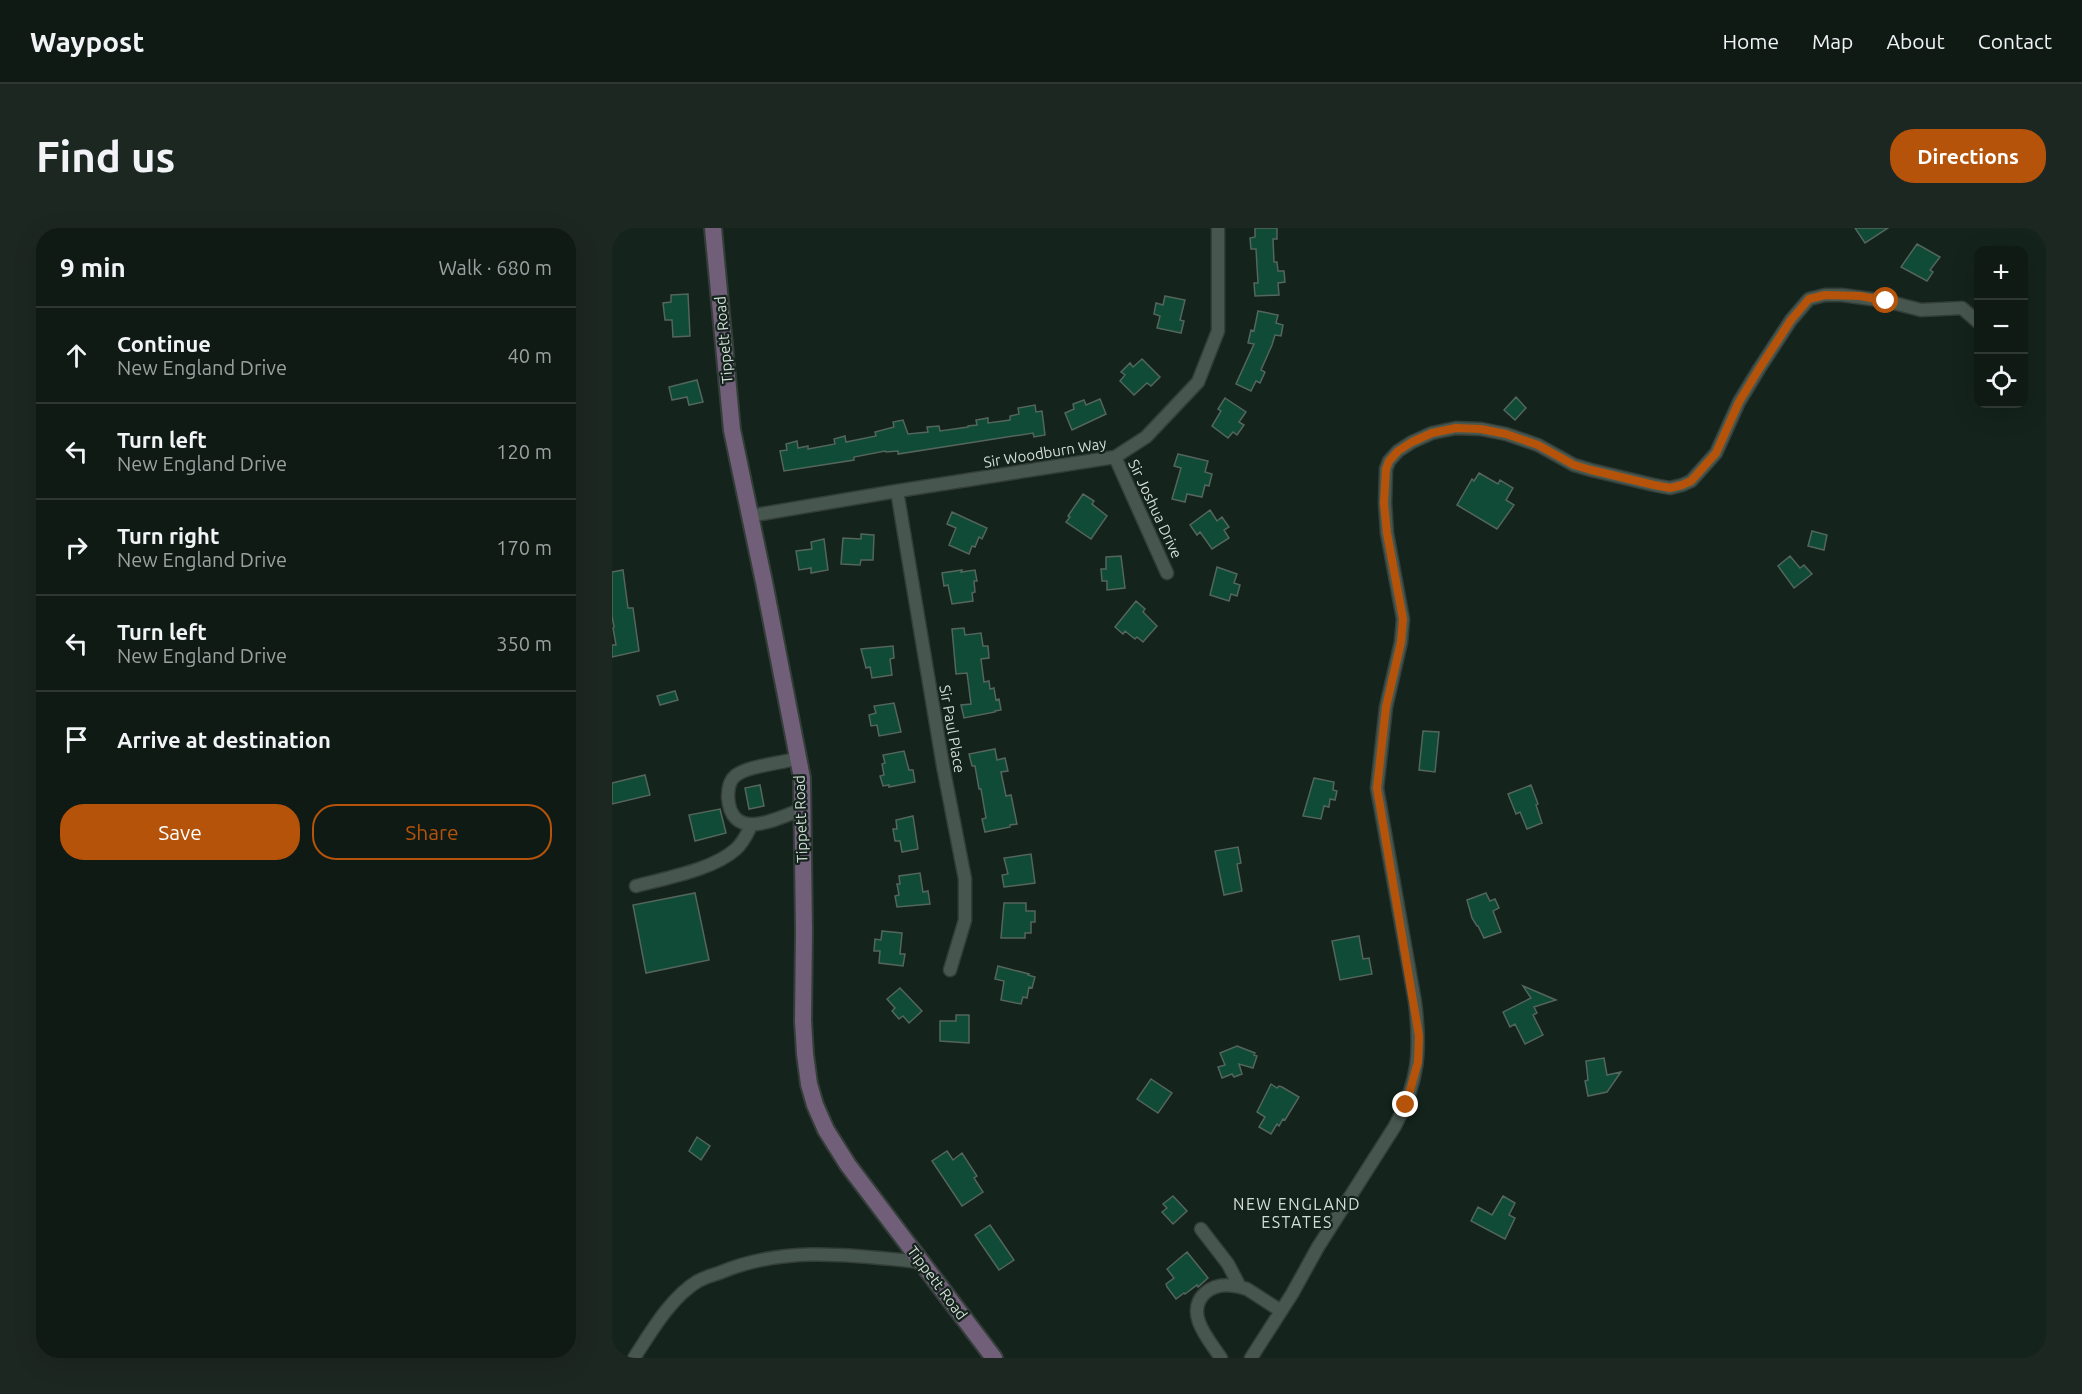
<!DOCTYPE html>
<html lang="en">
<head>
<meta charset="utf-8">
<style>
  :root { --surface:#0f1a15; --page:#1d2722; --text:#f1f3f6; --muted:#9ba1a0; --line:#2f3834; --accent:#b45309 }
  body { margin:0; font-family:Ubuntu,sans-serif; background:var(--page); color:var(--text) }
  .controls { position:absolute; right:18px; top:18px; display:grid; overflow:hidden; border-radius:12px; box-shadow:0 6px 24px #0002 }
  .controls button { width:54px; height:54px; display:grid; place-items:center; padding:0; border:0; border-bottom:2px solid var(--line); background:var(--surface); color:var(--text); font:30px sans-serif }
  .stop { position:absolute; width:18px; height:18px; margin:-14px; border:4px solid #b45309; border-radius:50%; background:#fff }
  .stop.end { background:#b45309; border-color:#fff; box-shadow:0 2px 6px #0008 }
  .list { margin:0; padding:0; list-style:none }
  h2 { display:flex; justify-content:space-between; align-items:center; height:78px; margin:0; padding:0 24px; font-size:26px }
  h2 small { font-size:20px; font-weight:400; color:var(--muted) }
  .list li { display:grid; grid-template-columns:39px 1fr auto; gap:18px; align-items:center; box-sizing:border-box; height:96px; padding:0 24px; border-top:2px solid var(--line) }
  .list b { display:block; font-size:22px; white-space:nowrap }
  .list p { margin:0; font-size:20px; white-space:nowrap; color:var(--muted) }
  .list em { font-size:20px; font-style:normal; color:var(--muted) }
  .actions { display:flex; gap:12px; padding:18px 24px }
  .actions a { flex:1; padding:14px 0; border:2px solid var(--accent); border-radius:24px; text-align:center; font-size:21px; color:var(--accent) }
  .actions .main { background:var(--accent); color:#fff }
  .icon { flex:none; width:33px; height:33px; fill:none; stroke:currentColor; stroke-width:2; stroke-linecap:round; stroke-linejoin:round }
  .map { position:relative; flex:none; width:1434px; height:1130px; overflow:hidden; border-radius:24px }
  header { display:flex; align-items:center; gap:36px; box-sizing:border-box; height:84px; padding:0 30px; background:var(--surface); border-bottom:2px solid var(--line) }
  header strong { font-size:28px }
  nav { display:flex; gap:33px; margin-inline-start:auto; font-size:21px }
  .intro { display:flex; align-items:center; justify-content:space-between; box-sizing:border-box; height:144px; padding:0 36px }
  h1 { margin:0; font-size:42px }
  .button { padding:15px 27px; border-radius:24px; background:var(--accent); color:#fff; font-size:21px; font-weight:700 }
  main { display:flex; gap:36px; padding:0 36px }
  aside { flex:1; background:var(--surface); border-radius:24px; box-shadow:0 6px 24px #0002 }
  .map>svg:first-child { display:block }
</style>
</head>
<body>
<header>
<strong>Waypost</strong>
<nav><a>Home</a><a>Map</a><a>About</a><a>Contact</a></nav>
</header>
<div class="intro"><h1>Find us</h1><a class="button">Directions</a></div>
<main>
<aside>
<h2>9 min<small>Walk · 680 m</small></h2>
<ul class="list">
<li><svg class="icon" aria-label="ahead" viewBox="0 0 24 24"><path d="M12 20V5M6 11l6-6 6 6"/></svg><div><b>Continue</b><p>New England Drive</p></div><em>40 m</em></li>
<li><svg class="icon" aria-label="left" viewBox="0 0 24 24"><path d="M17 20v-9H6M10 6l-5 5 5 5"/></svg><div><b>Turn left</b><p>New England Drive</p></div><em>120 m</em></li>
<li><svg class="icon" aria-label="right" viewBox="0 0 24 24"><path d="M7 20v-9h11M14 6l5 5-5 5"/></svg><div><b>Turn right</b><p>New England Drive</p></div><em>170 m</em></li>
<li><svg class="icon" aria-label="left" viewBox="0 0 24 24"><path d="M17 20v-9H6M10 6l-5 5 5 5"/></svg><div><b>Turn left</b><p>New England Drive</p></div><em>350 m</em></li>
<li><svg class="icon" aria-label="arrive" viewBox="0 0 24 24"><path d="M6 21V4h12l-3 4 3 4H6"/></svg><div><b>Arrive at destination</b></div></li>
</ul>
<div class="actions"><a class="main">Save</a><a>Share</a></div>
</aside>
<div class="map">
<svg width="1434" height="1130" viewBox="0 0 1434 1130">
  <rect width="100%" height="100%" fill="#14231c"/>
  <!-- building -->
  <path fill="#0f4b37" stroke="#54655d" stroke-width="1.5" d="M643 0H665V11H661L662 34H665L666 43H672L673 54 666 55 667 67 643 68 642 55H646L644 21H639L638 10 643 9Z
    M1243 0H1276L1253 15Z
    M1305 16 1328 29 1318 42 1321 44 1315 53 1289 39Z
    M76 66 78 108 61 109 60 92H53L51 75 59 74V67Z
    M553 68 573 72 568 92 572 93 569 105 545 100 548 88 542 86 544 75 551 77Z
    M646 83 666 87 664 95 671 97 669 108 663 107 660 117 649 142 653 144 648 155 644 153 639 163 624 156 642 116 636 115 639 102 642 103Z
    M530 131 548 149 539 158 535 155 522 167 508 153 513 147 509 144 518 135 521 139Z
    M85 152 91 174 77 177 75 169 60 172 57 159Z
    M904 169 914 180 903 192 892 182Z
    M613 170 634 184 627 194 632 197 625 207 621 204 616 210 600 198 609 183 606 181Z
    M488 171 494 186 460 202 453 185 462 181 461 176 472 172 474 177Z
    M423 177 424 184 430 183 433 207 422 209 421 205 286 226V223L274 224 273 223 242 229V232L172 243 168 223 175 222 174 216 185 213 186 220 196 218V221L223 216 222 211 233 208 234 214 264 208 263 204 282 199 281 194 291 192 296 206 316 204 315 199 327 198 328 203 356 199V198L365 197 364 192 376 190V195L398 192V188L407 186 406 180Z
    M566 226 596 233 593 244 600 246 597 258 593 257 590 269 575 266 573 274 560 271 569 240 562 238Z
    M867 245 886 256 888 252 901 260 894 272 902 277 885 301 845 277 860 251 862 253Z
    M471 266 482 273 480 276 495 288 479 311 454 294 458 289 456 288Z
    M598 282 605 293 610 289 617 299 612 302 617 310 600 321 588 304 585 307 578 297Z
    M340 284 375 300 370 311 367 309 363 319 360 318 357 326 337 317 344 300 335 296Z
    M1200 303 1215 307 1212 322 1196 318Z
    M249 306 262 307 261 332H249L248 337 229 336 231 310 249 311Z
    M212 311 216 342 199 345V340L187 342 184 323 200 321 199 314Z
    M509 328 513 360 495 362V353H490L489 341H494V329Z
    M1178 328 1188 340 1192 337 1200 346 1182 360 1166 338Z
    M605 339 625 346 622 355 628 357 625 368 619 366 617 373 598 367Z
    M11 342 16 380H21L27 423 0 429V417H4L1 400 2 399 0 388V344Z
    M350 342 349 344 363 342 365 353H362L363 364 360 365 361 373 340 376 336 357 332 358 330 345Z
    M524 373 533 381 531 384 545 398 531 414 525 409 523 411 513 403 511 406 503 399Z
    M352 400 353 407 369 405 371 418H376L377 430 369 431 372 454 377 453 378 461 382 460 384 472 387 471 389 482 383 483V484L352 490 349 477 359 476 355 445 344 446 340 401Z
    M281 418 282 430 278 431 280 447 260 450 258 439 254 440 249 421Z
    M63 463 66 472 48 477 45 468Z
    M282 475 289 504 267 508 265 497 259 498 257 487 264 485 262 478Z
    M811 503 827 504 823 544 807 542Z
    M383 521 385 532 393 530 396 543 389 544 394 568 399 567 405 596 398 597V599L373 604 370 591 374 590 369 561H367L363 538H360L357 526Z
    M292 523 297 542H301L303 554 277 559V557L271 558 268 548 272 547 270 536 273 535 271 527Z
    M33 547 38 567 0 576V555Z
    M702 550 722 554 721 562 725 563 723 572 718 571 717 579 712 578 709 591 691 588Z
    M148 557 152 578 137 581 133 560Z
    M919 557 926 576 924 577 930 595 915 601 908 584 904 586 896 566Z
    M108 581 114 605 83 613 77 587Z
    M301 588 306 621 290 624 288 613H283L281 601H285L284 592Z
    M626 619 629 635 625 636 630 663 612 667 603 623Z
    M419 626 423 655 392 659 390 647 396 646 392 630Z
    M308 645 311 664 316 663 318 676 285 679 283 668 287 667 285 656H288L287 648Z
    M83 665 97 732 34 745 21 677Z
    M874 665 878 673 883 671 887 680 881 683 889 704 872 710 866 698H865L860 690 855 672Z
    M392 675H414V683H423V694H419V705H413V710H389Z
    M270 703 290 705 288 726H293L291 738 267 735 268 723H262L263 711 269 712Z
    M747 708 751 731 757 730 760 746 728 752 720 713Z
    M386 738 417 746 416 747 423 749 420 760 417 759 415 770 411 769 409 776 389 772 392 753 383 751Z
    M911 758 944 772 922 779 925 785 921 787 931 807 913 816 903 796 898 799 891 784 919 770Z
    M288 760 310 783 297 795 291 788 287 791 280 783 283 780 275 771Z
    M344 787H357V815L328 813V793H344Z
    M625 818 643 825 642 827 645 828 641 840 627 836 630 846 622 849 620 846 610 850 606 839 613 837 608 825Z
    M992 830 995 847 1009 844 995 864 976 868 973 853 976 852 974 833Z
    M539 851 560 865 546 885 525 871Z
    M659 856 665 860 667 858 670 859 687 869 673 892 671 891 667 898 665 896 659 906 647 899 653 889 645 884Z
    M85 909 98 918 89 932 77 923Z
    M335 923 341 932 350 925 365 948 362 950 371 964 350 978 320 933Z
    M561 968 575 983 561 996 550 984 555 980 551 976Z
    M891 968 903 975 897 987 903 990 893 1011 859 993 866 979 880 987Z
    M378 997 402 1032 387 1042 363 1007Z
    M575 1024 596 1050 586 1059 585 1057 573 1066 572 1065 564 1071 555 1059 554 1056 562 1050 555 1041Z"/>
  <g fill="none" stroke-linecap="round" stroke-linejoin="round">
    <!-- street casing -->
    <g stroke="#343e39" stroke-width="15">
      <path id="street" d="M503 229 555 345
        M285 263 331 538 353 651V692L338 742
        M137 288 285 263 503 229 534 209 586 154 606 103V0
        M186 530C168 536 137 537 123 548 117 553 116 562 116 569 119 615 165 591 190 581
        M24 658C53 650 101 642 124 621 131 615 135 606 139 598
        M589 1001 616 1036 628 1059 635 1061 669 1083
        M22 1130C39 1104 59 1069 86 1053 92 1050 100 1047 107 1045 172 1017 241 1027 309 1034
        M609 1130C597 1112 572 1085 593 1065 603 1056 616 1056 628 1059
        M639 1130 680 1066 706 1019 783 898C807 853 809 823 803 774L765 560 774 479 789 414 791 391 775 305 773 275 774 241 777 233 786 223 800 214 820 205 844 200 869 201 894 206 926 217 962 237 979 242 1042 257 1058 260 1070 257 1079 253 1104 225 1127 174 1147 141 1179 92 1197 71 1213 67H1230L1274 73 1309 82 1350 80 1366 94"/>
    </g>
    <!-- secondary casing -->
    <g stroke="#343e39" stroke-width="20">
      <path id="secondary" d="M101 0 120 202 152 354 190 550 192 703 191 793 193 826 197 856 203 877 214 902 236 937 382 1130"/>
    </g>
    <!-- street -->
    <use href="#street" stroke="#475750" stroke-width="12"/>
    <!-- secondary -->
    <use href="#secondary" stroke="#715e78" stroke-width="16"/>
  </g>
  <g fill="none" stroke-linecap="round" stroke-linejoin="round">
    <!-- route -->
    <path stroke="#b45309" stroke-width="8" d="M794 877 806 834 807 808 765 560 774 479 789 414 791 391 775 305 772 275 774 241 777 233 786 223 800 214 820 205 844 200 869 201 894 206 926 217 962 237 979 242 1042 257 1058 260 1070 257 1079 253 1104 225 1127 174 1147 141 1179 92 1197 71 1213 67 1248 68 1274 73"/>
  </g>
  <g text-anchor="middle" stroke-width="4.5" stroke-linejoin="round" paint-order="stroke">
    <!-- street labels -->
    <g font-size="15" fill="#d4ded9" stroke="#14231c">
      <text transform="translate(112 112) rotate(-95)" y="5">Tippett Road</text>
      <text transform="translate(433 225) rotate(-9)" y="5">Sir Woodburn Way</text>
      <text transform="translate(543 281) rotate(65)" y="5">Sir Joshua Drive</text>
      <text transform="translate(340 501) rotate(80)" y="5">Sir Paul Place</text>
      <text transform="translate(189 591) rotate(-92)" y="5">Tippett Road</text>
      <text transform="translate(325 1055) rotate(53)" y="5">Tippett Road</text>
    </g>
    <!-- neighbourhood labels -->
    <g font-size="16" letter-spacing="1.5" fill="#d4ded9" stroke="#14231c">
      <text x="685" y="982">NEW ENGLAND<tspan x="685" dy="18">ESTATES</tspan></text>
    </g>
  </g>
</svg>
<div class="controls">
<button>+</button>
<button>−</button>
<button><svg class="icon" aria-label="locate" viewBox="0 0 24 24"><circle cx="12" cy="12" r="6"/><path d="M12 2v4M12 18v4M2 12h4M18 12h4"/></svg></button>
</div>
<div class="stop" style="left:1274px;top:73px"></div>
<div class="stop end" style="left:794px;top:877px"></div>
</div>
</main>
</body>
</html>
